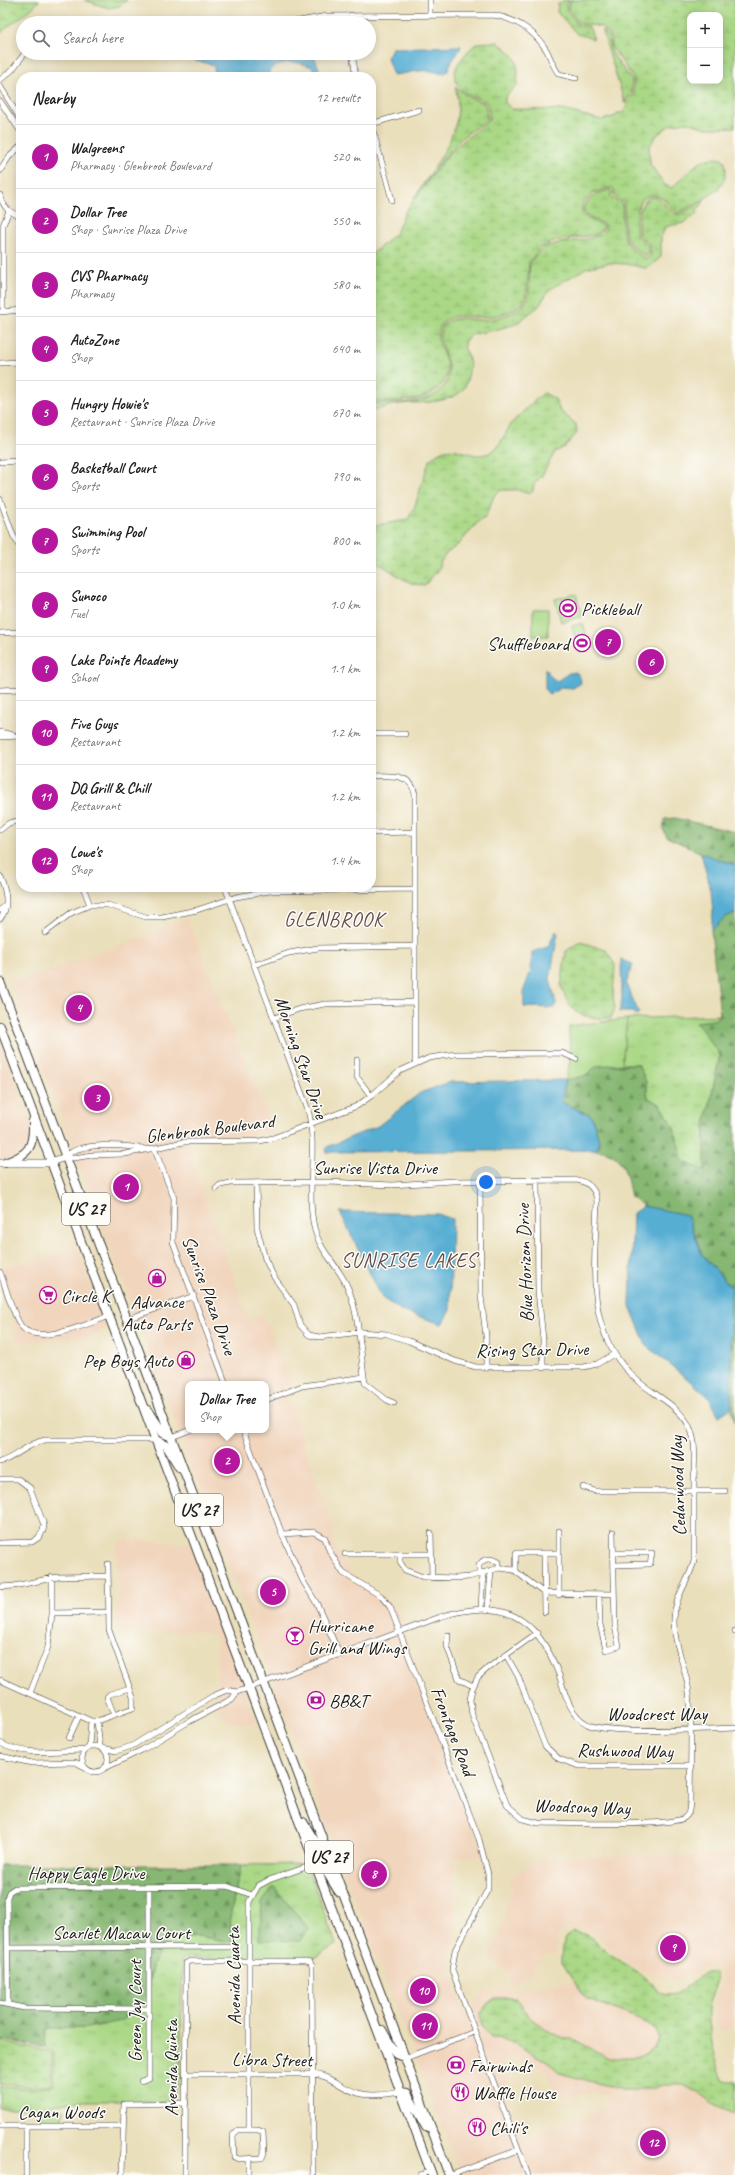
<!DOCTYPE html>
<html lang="en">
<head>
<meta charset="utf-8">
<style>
  :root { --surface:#fff; --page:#f6f6f6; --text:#202124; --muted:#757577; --line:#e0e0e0; --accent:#b5179e }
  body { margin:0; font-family:Caveat,sans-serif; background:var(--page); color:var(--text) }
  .controls { position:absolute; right:12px; top:12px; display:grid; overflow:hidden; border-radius:8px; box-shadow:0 2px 10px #0003 }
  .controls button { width:36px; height:36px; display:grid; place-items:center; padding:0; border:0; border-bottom:1px solid var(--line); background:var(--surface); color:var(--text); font:20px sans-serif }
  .you { position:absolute; left:486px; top:1182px; width:14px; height:14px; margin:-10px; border:3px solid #fff; border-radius:50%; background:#1a73e8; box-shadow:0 0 0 6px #1a73e833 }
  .badge { display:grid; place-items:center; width:26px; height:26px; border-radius:50%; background:var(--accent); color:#fff; font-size:13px; font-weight:700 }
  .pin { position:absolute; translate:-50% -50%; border:2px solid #fff; box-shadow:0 1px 4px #0006 }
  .popup { position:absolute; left:185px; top:1381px; width:84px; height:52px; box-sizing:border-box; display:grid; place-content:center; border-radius:8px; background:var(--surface); filter:drop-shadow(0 1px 3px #0005); font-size:13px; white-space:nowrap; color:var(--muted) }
  .popup b { font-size:15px; color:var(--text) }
  .popup::after { content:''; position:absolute; left:50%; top:100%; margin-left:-8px; border:8px solid transparent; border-top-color:var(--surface) }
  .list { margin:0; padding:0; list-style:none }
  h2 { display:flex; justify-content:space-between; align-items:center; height:52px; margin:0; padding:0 16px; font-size:17px }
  h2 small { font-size:13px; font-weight:400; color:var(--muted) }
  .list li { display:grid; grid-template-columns:26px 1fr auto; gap:12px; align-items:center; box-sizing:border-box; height:64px; padding:0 16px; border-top:1px solid var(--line) }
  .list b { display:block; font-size:15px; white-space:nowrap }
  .list p { margin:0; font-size:13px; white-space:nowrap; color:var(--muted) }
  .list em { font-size:13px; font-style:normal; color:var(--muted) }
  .icon { flex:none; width:22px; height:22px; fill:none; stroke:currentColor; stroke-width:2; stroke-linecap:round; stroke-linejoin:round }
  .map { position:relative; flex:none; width:735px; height:2175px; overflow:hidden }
  .search { position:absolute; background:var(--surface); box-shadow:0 2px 10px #0003; left:16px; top:16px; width:360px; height:44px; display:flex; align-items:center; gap:10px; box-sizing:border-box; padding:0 14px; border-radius:22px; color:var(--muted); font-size:15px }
  .panel { position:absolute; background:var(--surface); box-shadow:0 2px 10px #0003; left:16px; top:72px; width:360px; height:820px; border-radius:16px }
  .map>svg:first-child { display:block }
</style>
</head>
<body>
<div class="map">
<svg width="735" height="2175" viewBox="0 0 735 2175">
  <defs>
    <pattern id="grass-tufts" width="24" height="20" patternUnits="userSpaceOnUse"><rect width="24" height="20" fill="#aad886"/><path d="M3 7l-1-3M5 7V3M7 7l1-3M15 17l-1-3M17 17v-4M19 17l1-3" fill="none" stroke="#92b973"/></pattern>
    <pattern id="forest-firs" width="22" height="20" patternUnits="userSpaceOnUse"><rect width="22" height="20" fill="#87b873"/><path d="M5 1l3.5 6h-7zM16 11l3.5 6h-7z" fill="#6e955e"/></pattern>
    <pattern id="wetland-marsh" width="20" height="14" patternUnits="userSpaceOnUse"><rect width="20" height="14" fill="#aad886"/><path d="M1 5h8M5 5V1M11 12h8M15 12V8" fill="none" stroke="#92b973"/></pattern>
  </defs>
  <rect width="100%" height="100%" fill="#fdfcf7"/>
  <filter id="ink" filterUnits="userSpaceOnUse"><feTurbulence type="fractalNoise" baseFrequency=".025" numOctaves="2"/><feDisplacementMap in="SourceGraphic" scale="8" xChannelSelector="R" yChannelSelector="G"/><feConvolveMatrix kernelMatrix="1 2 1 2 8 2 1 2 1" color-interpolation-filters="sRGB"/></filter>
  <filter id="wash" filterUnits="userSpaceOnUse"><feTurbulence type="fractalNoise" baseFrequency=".012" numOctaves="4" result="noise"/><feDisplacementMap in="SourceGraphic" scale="16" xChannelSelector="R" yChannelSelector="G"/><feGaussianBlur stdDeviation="0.9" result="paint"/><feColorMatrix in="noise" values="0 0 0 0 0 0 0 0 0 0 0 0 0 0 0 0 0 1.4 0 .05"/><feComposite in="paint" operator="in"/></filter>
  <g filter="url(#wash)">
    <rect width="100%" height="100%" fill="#eadfbb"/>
    <!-- built -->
    <path fill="#f1d5bd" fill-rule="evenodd" d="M187 918 275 1135 183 1137 249 1320 263 1314 291 1385 284 1387 333 1527V1543L350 1573 388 1600 405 1621 404 1630 455 1785 484 1857H454L455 1943 448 1962 464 2016 484 1992 573 1982 588 1999 610 2007 650 2026 658 2033 655 2046 646 2053 632 2058H609L574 2039H566L548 2031 532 2020 515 1998 488 2003 481 2013 491 2037H499L536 2055 563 2074 619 2089H651L663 2085H683L696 2091 714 2104 735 2114V2125H731L725 2137 735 2165V2175H461L369 1938 11 984 124 944ZM188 1384H266V1430H188ZM512 2054 546 2071 556 2095 562 2098 593 2092 602 2093 606 2098 607 2105 605 2108 521 2140 503 2091 509 2080V2075L504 2067 503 2061Z
      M0 1043 31 1125 30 1143 17 1156 0 1161Z
      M76 1245 107 1330 88 1337 55 1338 25 1343 17 1342 11 1308 0 1279V1267L48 1259Z
      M129 1539 192 1544 257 1723H229L220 1713 217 1696V1650L215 1636 198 1631 130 1632 120 1629 118 1619 117 1546 119 1541Z
      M735 1855V2023L725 2030 719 2031 715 2008 717 1991 721 1986 719 1967 708 1965 679 1980 656 1976 630 1965 594 1934 579 1927 566 1929 560 1933 556 1941V1954H545L527 1976 513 1985 509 1976 490 1958 500 1935 508 1897 514 1887 507 1881 526 1867 537 1861V1857Z"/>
    <!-- grass -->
    <path fill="url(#grass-tufts)" stroke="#637a51" fill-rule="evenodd" d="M720 1015 714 1020 697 1023 720 1055 705 1126 706 1172 683 1161 674 1128 661 1105 648 1098 646 1082 638 1064H622L627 1019Z
      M306 1864 336 1944 312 1960 188 1958 182 1960 181 2077 173 2101H78L39 2108H0V2087L34 2089 54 2086V2052L45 2048 46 2029 88 2028 145 1999 153 1963 167 1939 198 1936 232 1942 230 1917 241 1865ZM274 1888 309 1929 262 1902Z"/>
    <!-- forest -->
    <path fill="url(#forest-firs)" stroke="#526a48" d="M675 818 735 832V865L708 856 667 837 663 829 665 819Z
      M735 914V1422L731 1408V1288L702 1254 687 1215 647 1208 631 1197C626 1174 625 1153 597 1150L599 1140 592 1116 561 1102 566 1080 584 1076 597 1066 638 1064 646 1082 648 1098 661 1105 674 1128 683 1161 705 1171V1126L720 1055 696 1022 714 1020 720 1015 711 930 727 915Z
      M0 1865H241L230 1917 232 1942 198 1936 167 1939 153 1963 145 1999 121 2021 88 2028 46 2029 45 2048 0 2039Z
      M274 1887 309 1929 300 1941 259 1940 262 1902Z"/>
    <!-- wetland -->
    <path fill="url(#wetland-marsh)" stroke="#637a51" fill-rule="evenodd" d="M0 0H39C34 10 10 23 0 34Z
      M84 0H127L120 6 108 8Z
      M564 0H569L566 8 578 25 589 27 594 39 577 34 557 12 558 4Z
      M571 0H735V127L707 128 686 122 670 125 657 135 649 147 650 164 665 185 672 188C685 175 704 151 724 160 735 191 698 200 678 213 670 209 666 198 656 196 636 190 635 224 637 235L648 245 649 254 645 256C620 240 625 229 624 203L613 195 614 190 612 187 593 193 582 205V215L603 226V229L595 235 558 240 540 248 529 262 527 291 522 305C511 312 496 317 483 317 467 318 455 311 442 323 432 342 444 348 447 366 450 387 425 400 408 400 397 401 381 403 371 400V255L396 233 405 212 451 151 489 120C489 114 490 106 485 102 482 98 475 98 471 96 441 81 458 59 477 43L497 42C518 57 519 60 517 85L505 97V103L512 109 563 110 602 120 616 116 618 113H623L633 94 634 79 611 46 610 34 601 27 579 23 568 8ZM690 15H720V81H690Z
      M602 30 608 35C609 55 620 64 632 80L631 93 625 104Z
      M455 87 470 98 483 102 486 107 487 119 464 136 450 150 414 198C435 165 468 128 455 87Z
      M611 189V197L622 204C623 231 619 242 645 259L651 256 650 245 639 234C637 223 639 192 657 198 664 201 668 211 678 215L705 200 697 211V214L684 223 665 227 661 238V257L651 266 645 268 626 264 608 263 586 268 549 290 539 306 516 324 491 331 473 334 464 342C464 350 467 353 469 360 471 366 468 378 466 384 457 407 411 401 392 405 384 407 379 410 371 410V402C377 404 383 403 389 403 409 403 441 402 448 378 453 358 433 344 443 325 457 313 469 321 485 320 497 319 512 314 523 307 525 302 529 295 529 290 530 282 528 269 531 262 549 231 585 250 605 230V225L584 214V206L594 195Z
      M544 393 555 399 560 411 576 424 577 433 565 447 555 452 541 477 534 484 533 491 530 494 517 490H500L494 496 485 518 479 521 460 543 446 554 441 561 437 571 425 585C408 586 397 574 383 566 380 564 375 563 371 562V526L407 520 414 509 429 461C451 435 468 462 489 453 501 447 505 432 513 422 515 419 541 394 544 393Z
      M581 942 606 950 615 965 613 997 615 1007 611 1018H595L581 1015 569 1005 561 986 566 951Z
      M573 1932 584 1934 593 1939 603 1949 650 1981 658 1991 665 1995 677 1994 704 1973H714C719 1985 710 1997 709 2009 707 2026 716 2066 724 2080L735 2082V2114L714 2104 696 2091 683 2085H663L651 2089H619L563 2074 544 2060 517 2045 499 2037H491L482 2026 481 2013 488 2003 495 1998H515L533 2020 548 2031 566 2039H573L609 2058H632L646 2053 655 2046 658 2038 656 2030 639 2019 588 1999 582 1994 561 1961 562 1947 566 1938Z
      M0 2041 52 2053V2085L34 2087 0 2084Z"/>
    <!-- park -->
    <path fill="#aad886" stroke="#637a51" d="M576 594 582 617 561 622 555 599Z
      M533 609H548V636H533Z
      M583 623 590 649 579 652 572 626Z
      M627 1019 622 1064 597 1066 584 1076 566 1080 570 1060 569 1026Z
      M41 2110H63L62 2120H40Z"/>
    <!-- water -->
    <path fill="#56aed3" stroke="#396578" d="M461 46C458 56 450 60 448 71L443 74C421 67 414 73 393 75L387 58 392 48Z
      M193 53H313L322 77H317L312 67C297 61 280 59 269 71L270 77H215L214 67 211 64 196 61Z
      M545 668 551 677 557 681 569 673 576 672 580 677 581 683 573 688 562 687 549 695 545 689Z
      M701 853 735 865V914L727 916 711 930 713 912 711 891Z
      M556 931 558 933 550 979 556 1003 554 1008 524 1007V990L531 970 532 952 548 947Z
      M621 960 633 964 626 984 639 1013 636 1015 632 1012H619L622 999Z
      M566 1080 561 1102 592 1116 599 1140 597 1150 326 1152 327 1147 378 1126 420 1093 450 1082Z
      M644 1206 687 1215 702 1254 731 1288V1408L719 1416 708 1396 646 1345 630 1306 633 1213Z
      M340 1212 438 1214 452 1219 450 1310 442 1324 404 1312 382 1298Z"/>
  </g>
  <g filter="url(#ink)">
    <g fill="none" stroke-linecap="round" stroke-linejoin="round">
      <!-- minor casing -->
      <g stroke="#3b3934" stroke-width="6">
        <path id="minor" d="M430 0V15
          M351 15V23
          M288 23 327 16 493 15C516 19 535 31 547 51 551 59 553 67 559 74L576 78
          M352 53 356 77
          M0 80 12 70 25 53
          M0 86 21 120
          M0 101 21 132
          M371 123 392 200
          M371 124 419 110
          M0 171 9 157 21 146
          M0 195C3 207 9 213 21 216
          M3 311V225L9 211
          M0 312 21 310
          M0 363 21 362
          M0 462 21 461
          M0 499 13 535 21 549
          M0 633 21 632
          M0 690 21 689
          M0 732 13 735
          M371 734H405
          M0 737 21 736
          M371 776C388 776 411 772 415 794V1063
          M0 830 9 823 21 820
          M371 833 415 832
          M0 876C6 890 10 907 0 919
          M83 887 90 905
          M225 887 308 1110C318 1148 306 1189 314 1227 319 1251 339 1266 348 1288 360 1317 360 1352 365 1383L387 1400 394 1403
          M0 910 5 906
          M45 933 71 913 90 905H108L146 917H162L197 910 236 897 270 891 415 889
          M254 965 289 953 318 948 415 946
          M274 1018 299 1009 325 1004 415 1002
          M357 1060V1077L371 1096
          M154 1148 174 1198 173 1242 226 1384
          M145 1149C127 1145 77 1141 66 1157L74 1158 92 1155 125 1154 184 1142 260 1141 273 1138 357 1106 371 1096 400 1071 429 1058 455 1054 562 1053 576 1059
          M480 1181 481 1296 486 1336V1368
          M537 1181 538 1291 543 1339V1368
          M256 1183 257 1228 265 1259 274 1277 294 1305 300 1325 309 1335 319 1337 361 1332 387 1334 409 1341 455 1361 476 1367H584L597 1364 614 1354
          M216 1189 220 1185 231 1183 329 1182 392 1185 453 1181 577 1180C589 1182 596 1190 597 1202 595 1267 583 1335 639 1382 655 1395 682 1408 690 1428 697 1443 694 1463 694 1479 694 1506 694 1533 694 1561 689 1581 675 1596 674 1618 673 1643 686 1667 689 1692 693 1728 690 1766 690 1802 689 1809 690 1814 684 1818 670 1827 561 1823 538 1823L523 1819 507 1805 472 1715 470 1700 472 1689 478 1677 488 1668 537 1633
          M0 1272C6 1287 12 1313 21 1326 37 1347 90 1323 109 1316
          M127 1319 194 1296
          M266 1400 302 1386 364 1377
          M243 1430 282 1534 303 1581 317 1604 340 1655
          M172 1437 190 1430
          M0 1462C17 1457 26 1444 45 1440H156
          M0 1479H18L30 1488 44 1525 43 1531 38 1538 32 1542 0 1543
          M583 1487 595 1491H725
          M559 1531V1595
          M431 1533 432 1578
          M282 1534 314 1532 325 1538 329 1550 343 1573 381 1596 390 1607 400 1633 479 1839 488 1874V1889L455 1950 452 1970 528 2175
          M544 1553 545 1612
          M614 1553H652L650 1564 614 1565
          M345 1554H431
          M400 1554V1562L405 1570 423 1577 456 1578 469 1577 499 1568 514 1570 544 1593 614 1594
          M516 1571V1553H559
          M479 1573V1565C485 1557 490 1558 499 1562V1568
          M0 1587 14 1586 58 1577 108 1576
          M599 1595 600 1624 606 1650 619 1646 615 1626 613 1532
          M481 1609 483 1572
          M488 1609 491 1570
          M52 1613 108 1612
          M735 1631V1632
          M448 1635 447 1646 459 1679 473 1686
          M506 1655 518 1676 545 1746 559 1759 579 1766H690
          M0 1680 91 1721H97L133 1708V1697L109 1630 108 1564
          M30 1693 48 1647 52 1614V1577
          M114 1715 107 1697 110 1694 130 1688
          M97 1721 100 1747
          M69 1738 79 1716
          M0 1743C24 1757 59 1750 85 1750
          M82 1759a13 13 0 1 1 26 0a13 13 0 1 1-26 0Z
          M89 1747 91 1721
          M103 1748 116 1751 132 1746 213 1696 227 1690 237 1692 249 1688 440 1617C501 1597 537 1615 559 1675 565 1693 569 1714 587 1724 608 1735 707 1729 735 1728
          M0 1756 32 1763 75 1762 83 1766
          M103 1769 142 1750 188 1722 232 1699 237 1692
          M8 1948 235 1947
          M0 2003 24 2008 149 2009
          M8 2004 7 1898 9 1892 15 1888 227 1886 252 1895
          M406 2058 474 2032
          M186 2074H312C330 2075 341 2088 358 2093 371 2097 388 2094 401 2092
          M141 2081 149 2078V1887
          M0 2126H122
          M26 2126V2175
          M238 2130H258L263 2132 264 2153 262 2158 239 2159 234 2157 233 2135Z
          M249 2130V1902L258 1886 269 1880 315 1864
          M249 2159V2175
          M122 2175 124 2104 186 2103
          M185 2175 186 1963 191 1961H306L310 1962 312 1966 313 2175
          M420 2175 431 2171
          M451 2175 518 2150"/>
      </g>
      <!-- secondary casing -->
      <g stroke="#3b3934" stroke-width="8">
        <path id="secondary" d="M0 1163H47L66 1157"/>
      </g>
      <!-- trunk casing -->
      <g stroke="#3b3934" stroke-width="10">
        <path id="trunk" d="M0 982 449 2175
          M0 1026 432 2175
          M5 1163C29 1154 34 1148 33 1121
          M148 1410 163 1433 172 1437
          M156 1440 166 1445 179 1467
          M303 1822 318 1846 328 1852
          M315 1864 326 1871 339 1892
          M382 2030 396 2054 406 2058
          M401 2092 407 2093 426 2127"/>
      </g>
      <!-- minor -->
      <use href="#minor" stroke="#fff" stroke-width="5"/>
      <!-- secondary -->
      <use href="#secondary" stroke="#fff" stroke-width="7"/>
      <!-- trunk -->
      <use href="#trunk" stroke="#fff" stroke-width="8"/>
    </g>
  </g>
  <!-- icons -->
  <defs>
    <g id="stadium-ring" transform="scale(0.9)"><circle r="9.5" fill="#fdfcf7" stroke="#b5179e" stroke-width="1.5"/><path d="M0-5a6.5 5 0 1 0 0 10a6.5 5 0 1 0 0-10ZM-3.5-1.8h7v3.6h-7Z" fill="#b5179e"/></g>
    <g id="shop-ring" transform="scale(0.9)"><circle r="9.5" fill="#fdfcf7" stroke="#b5179e" stroke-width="1.5"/><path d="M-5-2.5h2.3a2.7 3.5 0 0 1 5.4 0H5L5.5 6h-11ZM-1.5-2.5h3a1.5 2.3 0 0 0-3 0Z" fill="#b5179e"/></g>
    <g id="supermarket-ring" transform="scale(0.9)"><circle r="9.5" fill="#fdfcf7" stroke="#b5179e" stroke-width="1.5"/><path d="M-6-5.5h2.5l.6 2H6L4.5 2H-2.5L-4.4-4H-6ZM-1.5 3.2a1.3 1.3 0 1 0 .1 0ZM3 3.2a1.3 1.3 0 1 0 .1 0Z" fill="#b5179e"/></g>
    <g id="bar-ring" transform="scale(0.9)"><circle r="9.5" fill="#fdfcf7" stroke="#b5179e" stroke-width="1.5"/><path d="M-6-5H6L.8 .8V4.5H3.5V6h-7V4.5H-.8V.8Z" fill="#b5179e"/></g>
    <g id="bank-ring" transform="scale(0.9)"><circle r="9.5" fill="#fdfcf7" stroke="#b5179e" stroke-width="1.5"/><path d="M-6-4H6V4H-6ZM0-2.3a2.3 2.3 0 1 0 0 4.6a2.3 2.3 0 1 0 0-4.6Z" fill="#b5179e"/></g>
    <g id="restaurant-ring" transform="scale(0.9)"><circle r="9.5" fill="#fdfcf7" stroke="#b5179e" stroke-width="1.5"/><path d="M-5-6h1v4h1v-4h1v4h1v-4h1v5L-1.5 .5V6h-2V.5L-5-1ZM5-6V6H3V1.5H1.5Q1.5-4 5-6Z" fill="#b5179e"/></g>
  </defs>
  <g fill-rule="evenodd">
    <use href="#stadium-ring" x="568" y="608"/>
    <use href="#stadium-ring" x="582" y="643"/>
    <use href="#shop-ring" x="157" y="1278"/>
    <use href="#supermarket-ring" x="48" y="1295"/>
    <use href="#shop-ring" x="186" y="1360"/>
    <use href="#bar-ring" x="295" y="1636"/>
    <use href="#bank-ring" x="316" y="1700"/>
    <use href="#bank-ring" x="456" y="2065"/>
    <use href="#restaurant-ring" x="460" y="2092"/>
    <use href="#restaurant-ring" x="477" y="2127"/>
  </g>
  <g text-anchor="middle" stroke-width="3" stroke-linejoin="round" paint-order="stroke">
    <!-- shield labels -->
    <g fill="#fdfcf7" stroke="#605f5e" stroke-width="1">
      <rect x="62" y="1193" width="48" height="32" rx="3"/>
      <rect x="175" y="1494" width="48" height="32" rx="3"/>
      <rect x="305" y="1841" width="48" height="32" rx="3"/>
    </g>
    <g font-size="18" font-weight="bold" fill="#1c1c1c">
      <text x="86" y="1215">US 27</text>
      <text x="199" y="1516">US 27</text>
      <text x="329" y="1863">US 27</text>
    </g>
    <!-- poi labels -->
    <g font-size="19" fill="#1c1c1c" stroke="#fdfcf7" text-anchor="start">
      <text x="581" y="615">Pickleball</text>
      <text x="569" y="650" text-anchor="end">Shuffleboard</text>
      <text x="61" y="1302">Circle K</text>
      <text x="157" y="1308" text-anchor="middle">Advance<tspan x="157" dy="22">Auto Parts</tspan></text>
      <text x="173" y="1367" text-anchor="end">Pep Boys Auto</text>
      <text x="308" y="1632">Hurricane<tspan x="308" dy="22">Grill and Wings</tspan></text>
      <text x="329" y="1707">BB&amp;T</text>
      <text x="469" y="2072">Fairwinds</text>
      <text x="473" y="2099">Waffle House</text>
      <text x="490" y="2134">Chili's</text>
    </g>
    <!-- street labels -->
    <g font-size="19" fill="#1c1c1c" stroke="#fdfcf7">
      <text transform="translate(302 1057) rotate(71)" y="7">Morning Star Drive</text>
      <text transform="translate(210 1128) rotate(-7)" y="7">Glenbrook Boulevard</text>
      <text x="375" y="1174">Sunrise Vista Drive</text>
      <text transform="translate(524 1263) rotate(-92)" y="7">Blue Horizon Drive</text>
      <text transform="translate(210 1295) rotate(70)" y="7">Sunrise Plaza Drive</text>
      <text transform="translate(532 1349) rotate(-1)" y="7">Rising Star Drive</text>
      <text transform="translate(677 1486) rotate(-92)" y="7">Cedarwood Way</text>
      <text x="657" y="1720">Woodcrest Way</text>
      <text transform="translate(454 1731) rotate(69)" y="7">Frontage Road</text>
      <text transform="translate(625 1750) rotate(1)" y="7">Rushwood Way</text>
      <text transform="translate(582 1806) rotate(2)" y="7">Woodsong Way</text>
      <text x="86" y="1879">Happy Eagle Drive</text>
      <text x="121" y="1939">Scarlet Macaw Court</text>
      <text transform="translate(233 1976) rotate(-91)" y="7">Avenida Cuarta</text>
      <text transform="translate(134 2011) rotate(-90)" y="7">Green Jay Court</text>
      <text transform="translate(272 2059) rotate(1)" y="7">Libra Street</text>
      <text transform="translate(170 2068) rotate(-90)" y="7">Avenida Quinta</text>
      <text x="61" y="2118">Cagan Woods</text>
    </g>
    <!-- neighbourhood labels -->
    <g font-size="20" letter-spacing="1" fill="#624c4a" stroke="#fdfcf7">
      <text x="334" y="926">GLENBROOK</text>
      <text x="409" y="1267">SUNRISE LAKES</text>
    </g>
  </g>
</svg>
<div class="controls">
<button>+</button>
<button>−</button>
</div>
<div class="you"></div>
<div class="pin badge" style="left:126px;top:1187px">1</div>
<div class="pin badge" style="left:227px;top:1461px">2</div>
<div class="popup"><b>Dollar Tree</b>Shop</div>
<div class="pin badge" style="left:97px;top:1098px">3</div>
<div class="pin badge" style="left:79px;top:1008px">4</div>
<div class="pin badge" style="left:273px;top:1592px">5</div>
<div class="pin badge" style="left:651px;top:662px">6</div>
<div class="pin badge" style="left:608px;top:642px">7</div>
<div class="pin badge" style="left:374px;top:1874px">8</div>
<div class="pin badge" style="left:673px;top:1948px">9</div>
<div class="pin badge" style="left:423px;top:1991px">10</div>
<div class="pin badge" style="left:425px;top:2026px">11</div>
<div class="pin badge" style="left:653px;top:2143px">12</div>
<div class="search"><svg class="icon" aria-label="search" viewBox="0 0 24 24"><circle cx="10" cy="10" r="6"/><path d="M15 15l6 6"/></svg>Search here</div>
<section class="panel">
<h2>Nearby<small>12 results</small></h2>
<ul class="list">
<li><span class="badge">1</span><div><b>Walgreens</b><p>Pharmacy · Glenbrook Boulevard</p></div><em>520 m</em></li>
<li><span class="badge">2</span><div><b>Dollar Tree</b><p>Shop · Sunrise Plaza Drive</p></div><em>550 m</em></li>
<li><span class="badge">3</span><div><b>CVS Pharmacy</b><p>Pharmacy</p></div><em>580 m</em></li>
<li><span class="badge">4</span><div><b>AutoZone</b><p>Shop</p></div><em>640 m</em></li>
<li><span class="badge">5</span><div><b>Hungry Howie's</b><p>Restaurant · Sunrise Plaza Drive</p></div><em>670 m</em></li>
<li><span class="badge">6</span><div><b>Basketball Court</b><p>Sports</p></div><em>790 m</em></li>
<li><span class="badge">7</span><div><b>Swimming Pool</b><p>Sports</p></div><em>800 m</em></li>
<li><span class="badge">8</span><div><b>Sunoco</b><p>Fuel</p></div><em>1.0 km</em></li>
<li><span class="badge">9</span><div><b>Lake Pointe Academy</b><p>School</p></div><em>1.1 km</em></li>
<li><span class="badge">10</span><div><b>Five Guys</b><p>Restaurant</p></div><em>1.2 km</em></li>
<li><span class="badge">11</span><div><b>DQ Grill &amp; Chill</b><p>Restaurant</p></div><em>1.2 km</em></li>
<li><span class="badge">12</span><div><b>Lowe's</b><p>Shop</p></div><em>1.4 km</em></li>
</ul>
</section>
</div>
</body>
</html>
